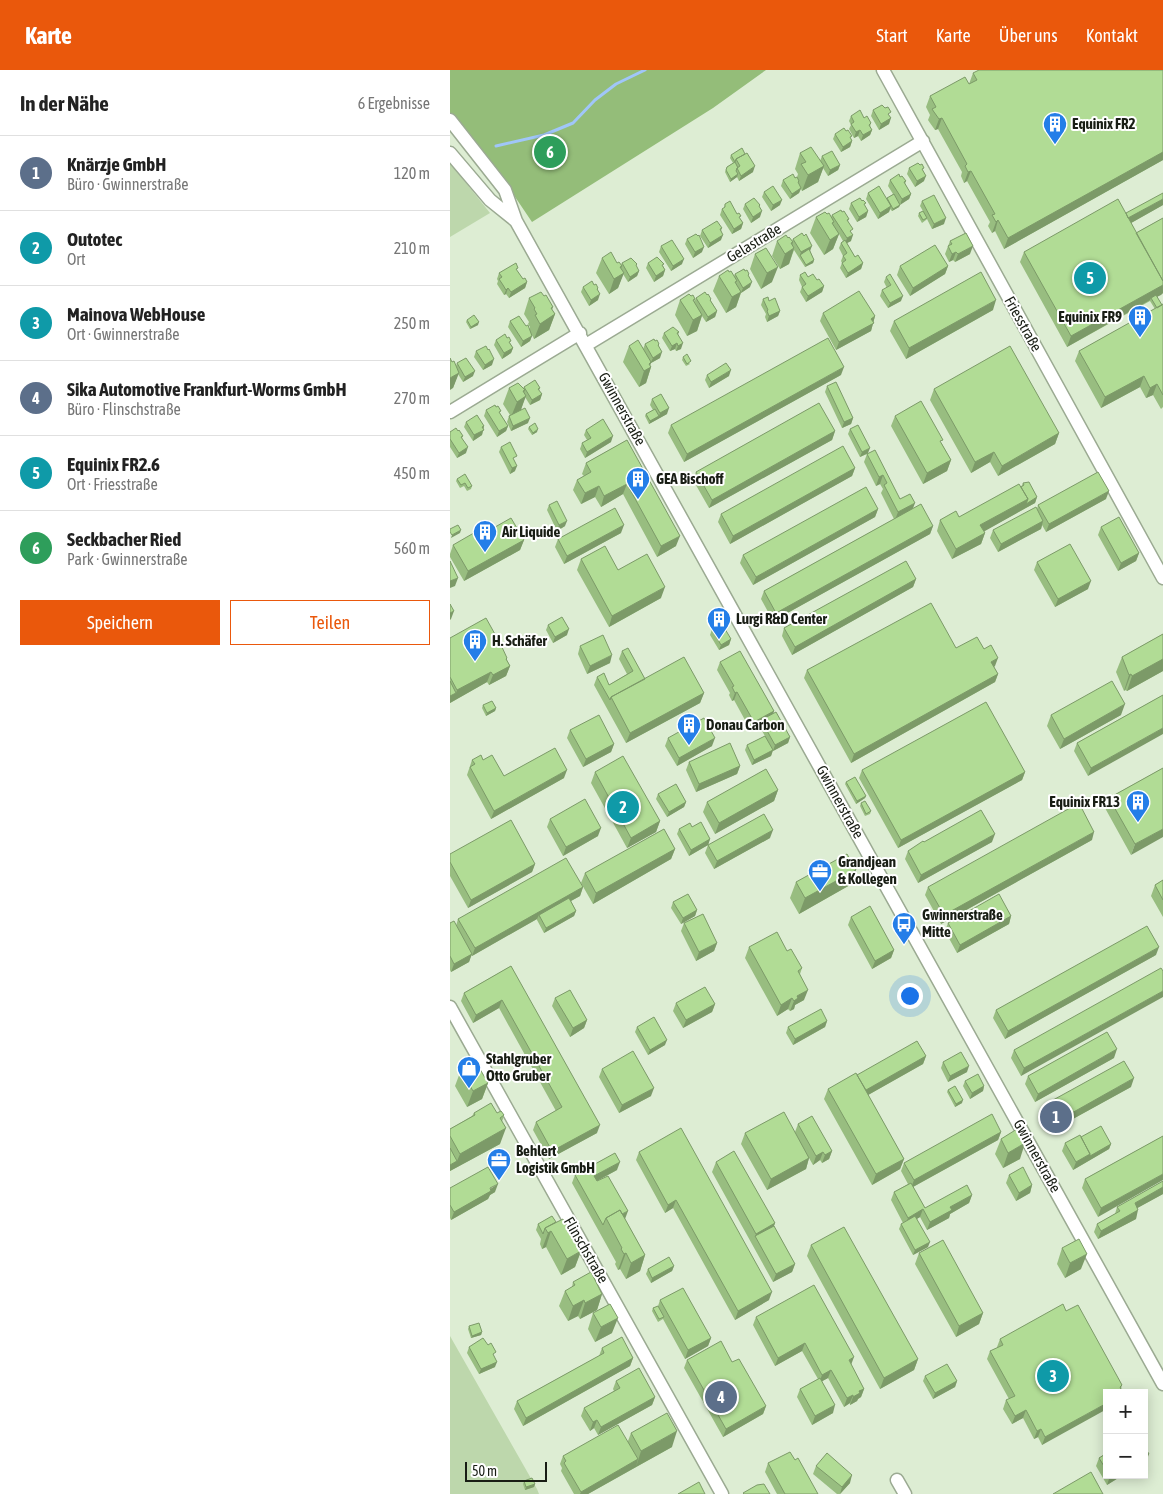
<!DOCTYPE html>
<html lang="de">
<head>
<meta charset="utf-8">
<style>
  :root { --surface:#fff; --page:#f6f6f6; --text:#222; --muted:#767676; --line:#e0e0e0; --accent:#ea580c }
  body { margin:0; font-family:"Asap Condensed",sans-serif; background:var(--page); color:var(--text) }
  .controls { position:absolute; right:15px; bottom:15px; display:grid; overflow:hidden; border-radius:0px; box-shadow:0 2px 12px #0003 }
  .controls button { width:45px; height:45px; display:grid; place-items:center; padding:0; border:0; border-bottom:1px solid var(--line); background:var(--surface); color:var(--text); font:25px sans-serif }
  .scale { position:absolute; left:15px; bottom:12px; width:82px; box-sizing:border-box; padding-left:5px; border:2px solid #181d14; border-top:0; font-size:14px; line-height:18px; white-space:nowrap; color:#181d14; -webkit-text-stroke:4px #fff; paint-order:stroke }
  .you { position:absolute; left:459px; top:925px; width:18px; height:18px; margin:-12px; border:4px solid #fff; border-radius:50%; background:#1a73e8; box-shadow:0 0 0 8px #1a73e833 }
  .badge { display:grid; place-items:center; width:32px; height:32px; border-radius:50%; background:var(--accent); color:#fff; font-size:16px; font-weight:700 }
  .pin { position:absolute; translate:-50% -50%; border:2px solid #fff; box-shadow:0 1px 5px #0006 }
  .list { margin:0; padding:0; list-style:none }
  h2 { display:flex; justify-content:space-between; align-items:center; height:65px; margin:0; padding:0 20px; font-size:21px }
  h2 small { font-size:16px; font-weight:400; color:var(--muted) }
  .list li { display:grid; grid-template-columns:32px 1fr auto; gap:15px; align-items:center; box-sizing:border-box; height:75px; padding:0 20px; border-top:1px solid var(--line) }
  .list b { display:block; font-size:19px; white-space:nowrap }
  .list p { margin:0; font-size:16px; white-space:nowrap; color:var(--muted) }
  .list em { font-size:16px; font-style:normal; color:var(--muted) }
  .actions { display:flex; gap:10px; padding:15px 20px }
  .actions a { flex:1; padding:11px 0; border:1px solid var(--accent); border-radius:0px; text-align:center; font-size:18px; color:var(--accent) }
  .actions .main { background:var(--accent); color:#fff }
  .map { position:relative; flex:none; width:713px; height:1424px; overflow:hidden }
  header { display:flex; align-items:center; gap:30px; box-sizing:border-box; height:70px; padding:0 25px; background:var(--accent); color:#fff }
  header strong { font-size:24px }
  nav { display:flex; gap:28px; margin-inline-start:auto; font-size:18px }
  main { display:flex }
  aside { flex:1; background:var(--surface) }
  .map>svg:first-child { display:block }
</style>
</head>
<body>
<header>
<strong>Karte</strong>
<nav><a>Start</a><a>Karte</a><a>Über uns</a><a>Kontakt</a></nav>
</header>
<main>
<aside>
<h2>In der Nähe<small>6 Ergebnisse</small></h2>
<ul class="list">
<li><span class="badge" style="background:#5c6f8a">1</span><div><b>Knärzje GmbH</b><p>Büro · Gwinnerstraße</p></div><em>120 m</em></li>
<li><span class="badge" style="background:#0f9aa8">2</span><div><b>Outotec</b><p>Ort</p></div><em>210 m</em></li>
<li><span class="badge" style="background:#0f9aa8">3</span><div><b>Mainova WebHouse</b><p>Ort · Gwinnerstraße</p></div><em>250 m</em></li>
<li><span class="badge" style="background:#5c6f8a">4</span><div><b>Sika Automotive Frankfurt-Worms GmbH</b><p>Büro · Flinschstraße</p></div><em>270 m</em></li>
<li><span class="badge" style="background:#0f9aa8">5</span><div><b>Equinix FR2.6</b><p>Ort · Friesstraße</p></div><em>450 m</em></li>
<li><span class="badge" style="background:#2e9e5b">6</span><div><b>Seckbacher Ried</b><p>Park · Gwinnerstraße</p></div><em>560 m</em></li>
</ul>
<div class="actions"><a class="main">Speichern</a><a>Teilen</a></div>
</aside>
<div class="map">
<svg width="713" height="1424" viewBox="0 0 713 1424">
  <rect width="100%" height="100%" fill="#ddedd3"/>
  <!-- green -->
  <path fill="#bdd7ac" d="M0 93 40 143 0 167Z
    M0 1266 87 1419 89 1424H0Z"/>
  <!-- forest -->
  <path fill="#94bd79" d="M0 0H316L263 38 82 152 55 112 0 45Z"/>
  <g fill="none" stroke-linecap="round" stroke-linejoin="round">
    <!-- stream -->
    <path stroke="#a0c6f9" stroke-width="3" d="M46 76 94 65 123 53 145 30 166 14 195 0"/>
    <!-- minor casing -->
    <g stroke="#9baa92" stroke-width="15">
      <path id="minor" d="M433 0 713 508
        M0 50 55 120 66 151 713 1314
        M0 83 40 130 66 151
        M136 275 473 71
        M0 342 130 263
        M0 937 272 1424
        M447 1410 455 1424"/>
    </g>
    <!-- minor -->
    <use href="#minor" stroke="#fff" stroke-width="12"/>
  </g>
  <!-- wall -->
  <path fill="#98bd80" d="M713 0V90L554 179 545 161 542 163 538 156 540 152 517 111 514 113 511 106 512 102 488 59 485 60 480 53 478 50 480 45 476 37 480 26 519 14 523 3Z
    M423 40 440 46 439 54 429 60 421 46Z
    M401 46 414 48 421 53 420 57 422 60 420 65 411 71 408 66 404 68 399 59 401 55 399 51Z
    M385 64 401 69 402 71 400 77 391 82 383 69Z
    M350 83 370 91 372 86 390 95 388 100 378 106 373 98 368 112 352 121 351 119 349 123 340 129 331 116 333 110 347 107 348 104 345 99Z
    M281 85 303 102 289 111 287 107 280 112 275 102 277 97 283 93 280 88Z
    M470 95 473 101 474 111 465 117 457 104 459 98Z
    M450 107 456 111 455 114 461 124 459 129 450 134 449 137 442 141 440 139 439 142 428 149 416 129 418 123 436 129 443 124 438 116 440 110Z
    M314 122 330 135 321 141 312 127Z
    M472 131 494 154 482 159 477 149 476 150 472 153 468 146 469 143 473 141 470 136Z
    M401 133 418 141 416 147 407 152 399 139Z
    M275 134 290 149 293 153 291 159 282 164 270 145 272 139 274 138Z
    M295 134 309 137 310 147 301 153 293 139Z
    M713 135 681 153 686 163 713 148V223L707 227 712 235 713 234V337L711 339 703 325 696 328 690 317 651 338 625 291 629 281 705 239 700 231 617 277 570 192 574 182 676 143Z
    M377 144 381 147 382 145 399 149 398 151 401 163V171L397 173 405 187 413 193 411 199 396 208 390 198 392 193 391 191 393 186 389 178 391 173 393 171 389 164 383 179 374 185 360 163 366 147Z
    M272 158 271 161V170L258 178 250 166 252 160Z
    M338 168 342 171 343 169 360 181 364 190 363 193 355 197 344 180 339 194 330 199 322 186 327 171Z
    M237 169 252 182 243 188 235 174Z
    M500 171 520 184 505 192 503 190 499 192 495 184Z
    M211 176 232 194 221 201 209 182Z
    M316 178 322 212 311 219 300 199 305 184Z
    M152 188 167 193 171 195 172 193 186 196 189 201 187 206 178 212 173 204 168 218 159 224 146 203Z
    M198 193 213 196 215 200 213 206 204 212 196 198Z
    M450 196H498L495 204 460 226 447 205Z
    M67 201 73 209 77 212 75 218 59 228 56 224 54 225 47 214 48 211 47 209 49 203Z
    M279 202 284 206 285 204 299 206 300 217 291 223 286 237 276 243 263 221 269 206Z
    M350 205 367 210 374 216 372 222 356 232 350 222 352 217 349 210Z
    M436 207 451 231 438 238 430 226 432 220 437 218 434 212Z
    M133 217 148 218V230L139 236 131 222Z
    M257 225 261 229V231L267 241 265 247 256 252 252 246 247 261 237 266 225 245 230 230 241 226 245 229 244 232 246 228Z
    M79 228 102 240 105 244 99 260 84 269 82 265 80 271 71 277 58 257 60 251 76 256 80 259V257L78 254 79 252 74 244Z
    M313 229 319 231 330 241 328 246 317 252 315 247 316 244 311 235Z
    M543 240 456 289 440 261 444 251Z
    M373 243 425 246 421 261 386 280 370 251Z
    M17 250 28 255 20 259 16 252Z
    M229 262 228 265 231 279 226 281 225 279 220 281 212 268 214 263Z
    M46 270 60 273 63 278 61 283 52 289 44 275Z
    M205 271 209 274V277L210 288 201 293 200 295 201 297 196 313 189 317 173 292 179 276 193 279 195 274Z
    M38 280 42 295 33 300 24 287 26 281Z
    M233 287 240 294 236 296 232 290Z
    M2 292 6 296 7 293 23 306 13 312 8 304 3 318Z
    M257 305 279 306 259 318 255 310Z
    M391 305 234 392 218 363 221 355Z
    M377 316 403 348 401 354 392 358 375 322Z
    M74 317 90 318 89 321 92 324 90 330 80 335 75 327 71 340 78 353 61 361 57 352 59 346 60 345 53 334 59 318 73 319Z
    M484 319 609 363 605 374 548 406 540 392 521 403 480 330Z
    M202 329 217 344 199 354 195 346 196 344 203 340 200 335Z
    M46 337 58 356 56 361 47 367 34 346 36 340Z
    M445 346 492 374 501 390 497 401 473 414 441 356Z
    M16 352 34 356 32 365 23 371 14 357Z
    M79 357 87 362 82 365 78 359Z
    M400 359 418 383 450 429 483 456 480 464 323 551 311 529 314 521 444 449 431 423 433 419 430 414 426 416 414 392 417 384 410 387 398 364Z
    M136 360 161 372 135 388 130 379 132 373 137 370 134 365Z
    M8 361 13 366 12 368 16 383 7 388 0 377V362Z
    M385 361 382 370 259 438 243 410 246 402Z
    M177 370 226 476 207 487 173 424 151 437 145 427 131 434 123 420 127 410 134 406 132 404 136 393Z
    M51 377 65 392V401L60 404 49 382Z
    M405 398 402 406 280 474 268 452 271 444Z
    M7 409 22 416 21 419 17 421 14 416 10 418 6 411Z
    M573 413 587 427 585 433 534 461 535 463 531 474 502 489 487 461 490 450 509 447 571 417Z
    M656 429 596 462 592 455 591 459 548 482 540 468 543 460 587 439 588 435Z
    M99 435 115 456 107 461 97 440Z
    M428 439 425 447 303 515 290 493 293 485Z
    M651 457 689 483 686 491 668 501 648 465Z
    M171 463 114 494 105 477 108 469Z
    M31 465 74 470 70 480 14 511 0 487V484L3 475Z
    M131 489 168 500 211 528 159 557 127 500Z
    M587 492 638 519 605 537 584 500Z
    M466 509 463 517 342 585 332 566 334 558Z
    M98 555 117 565 103 573 96 560Z
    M262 559 281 569 279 575 269 580 260 565Z
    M713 564V601L677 621 675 620 674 621 666 602 672 587Z
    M0 568 57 588V590L60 596 56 606 39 615 37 612 0 633Z
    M130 576 160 593 137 604 128 584Z
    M506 578 534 579 545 596 544 597 548 604 545 612 401 693 354 608 357 600Z
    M172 581 195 609 254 623 250 633 176 673 144 615 147 607 159 615 177 604 169 589Z
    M270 592 324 641 323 644 340 667 338 673 323 681 316 667 323 680 321 686 302 695 295 680 297 675 315 666 309 656 301 661 284 630 282 631 279 625 280 623 267 600Z
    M713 625 638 706 624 681 627 673Z
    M33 635 46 638 45 641 36 646 32 638Z
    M601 645H671L610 679 597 656Z
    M120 660 164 674 161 682 133 697 117 668Z
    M218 668 262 676 227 696 215 676Z
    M22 690H33L54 706 114 708 41 749 17 705Z
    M239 692 290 696 287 704 246 722 236 700Z
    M713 698 681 785 655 738 659 728Z
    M412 700 575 702 572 710 448 778 409 708Z
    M145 702 210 751 206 762 177 778 141 713Z
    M396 712 416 726 415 728 406 734 395 714Z
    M328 720 324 731 265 764 253 742 257 732Z
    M208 724 236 732 234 737 217 747 206 729Z
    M411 733 421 741 420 744 415 746 410 736Z
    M100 749 148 766 113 786 97 757Z
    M242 757 260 769 258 775 239 786 227 764 229 759Z
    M320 768 264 799 255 783 258 775Z
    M642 770 491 854 475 825 478 817Z
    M474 772H542L468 813 455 789 458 781Z
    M225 779 221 789 143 834 131 813 135 803Z
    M0 784 85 794 82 802 18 838 0 806Z
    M406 800 400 815 349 844 340 828 346 812Z
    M713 810V847L701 826 705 815Z
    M133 817 130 826 121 831 126 841 124 846 94 863 87 850V849L22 886 21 885 19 892 1 902 0 900V853L6 856 8 849Z
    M223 832 247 840 245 846 231 854 221 838Z
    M561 846 559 854 507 883 495 861 498 853Z
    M401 847 444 880 441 888 422 899 398 855Z
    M234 853 267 873 264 881 246 891 231 861Z
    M299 877 337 881 352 898 350 904 354 930 345 935 344 939 340 941 338 939 327 946 295 888Z
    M706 885 555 969 543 948 546 940Z
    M61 896 147 1063 99 1089 83 1060 86 1052 106 1041 49 938 23 953 11 931 14 923Z
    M713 901 571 1006 561 988 564 980Z
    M105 928 137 950 134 958 120 967 102 936Z
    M226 933 265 934 262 942 233 958 223 941Z
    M377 951 375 957 343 975 336 963 338 957Z
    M187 957 215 975 198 985 185 962Z
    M476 986 473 994 418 1025 454 1089 450 1099 422 1115 374 1029 378 1019 407 1005Z
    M664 988 585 1032 575 1014 578 1006Z
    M493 992 517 1002 498 1012 491 998Z
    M152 999 201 1026 169 1043 149 1007Z
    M11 1000 38 1013 32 1029 17 1037 5 1016Z
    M515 1011 534 1016 533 1021 520 1029 513 1016Z
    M681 1017 601 1061 591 1044 594 1035Z
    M498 1020 512 1033 505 1037 497 1022Z
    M24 1043H47L54 1045 52 1052 50 1074 0 1101V1059L22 1046Z
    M348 1054 382 1081 379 1089 372 1093 370 1090 363 1095 359 1088 356 1099 317 1120 291 1074 295 1063 345 1062Z
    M551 1062 548 1070 463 1117 475 1138 522 1125 519 1133 500 1144 499 1148 477 1160 470 1147 467 1149 478 1177 463 1185 449 1159 451 1154 453 1153 441 1130 444 1122 458 1114 451 1101 454 1093Z
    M713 1066 648 1147 632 1118 635 1109Z
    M631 1067 661 1074 659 1079 623 1100 612 1081 615 1073Z
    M551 1069 570 1089 553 1098 545 1084Z
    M189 1082 319 1230 285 1250 223 1138 215 1143 186 1090Z
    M266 1092 325 1153 324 1156 345 1194 342 1202 323 1212 262 1102Z
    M167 1100 147 1111 175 1149 195 1185 190 1201 176 1209 170 1199 168 1200 165 1194 166 1192 122 1113 125 1105Z
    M559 1105 582 1115 580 1123 566 1131 556 1113Z
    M713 1111V1124L687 1138 686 1149 648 1169 644 1162 647 1154 665 1144 667 1137Z
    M0 1118 45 1122 40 1125 38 1129 1 1150 0 1148Z
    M106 1152 131 1181 125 1197 111 1205 96 1177 92 1179 90 1174 91 1169 86 1160 88 1154Z
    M361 1175 468 1289 464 1300 430 1319 357 1186Z
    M612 1178 631 1199 615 1208 607 1194Z
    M469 1183 533 1243 529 1254 506 1267 465 1194Z
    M224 1196 222 1201 201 1213 196 1204 198 1199Z
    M123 1212 152 1224 147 1240 130 1249 128 1246 118 1251 109 1236 115 1221 122 1217Z
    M210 1230 261 1268 258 1276 235 1289 213 1249 208 1252 202 1241 203 1238 208 1236Z
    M616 1241 672 1315 671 1319 592 1375 588 1367 584 1369 573 1348 562 1354 553 1339 556 1330 559 1329 537 1289 540 1281 547 1278V1277L550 1269Z
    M143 1243 162 1263 145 1272 138 1259Z
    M306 1247 401 1295 414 1319 411 1327 408 1329 407 1331 400 1335V1333L394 1337 378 1308 372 1311 383 1343 362 1355 347 1327 350 1319 368 1309 352 1281 325 1296 303 1255Z
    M19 1256 32 1262 31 1265 21 1268 18 1259Z
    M19 1277 44 1287 45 1297 29 1304 17 1283Z
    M152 1278 183 1288 180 1296 73 1356 64 1339 67 1331 149 1286Z
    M237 1290 316 1336 313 1344 273 1367 234 1298Z
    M475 1306 507 1311 505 1317 483 1329 473 1311Z
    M166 1311 205 1327 202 1335 148 1365 144 1358 140 1361 131 1346 134 1338 164 1321 163 1319Z
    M181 1363 222 1377 138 1424H124L111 1401 112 1398 110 1394 113 1386 178 1371Z
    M657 1383V1405H673L657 1415 646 1396 649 1388Z
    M345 1390 368 1424H327L315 1402 318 1393Z
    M366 1396 400 1413 390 1424H387L363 1404Z
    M74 1411 85 1414 84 1417 75 1420 73 1414Z"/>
  <!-- shaded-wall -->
  <path fill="#7c9a68" d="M441 48 439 54 429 60 431 54Z
    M492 48 488 59 485 60 489 49Z
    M410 60 408 66 404 68 406 62Z
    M422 60 420 65 411 71 413 65Z
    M402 71 400 77 391 82 393 77Z
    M713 82V90L554 179 558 168Z
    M390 95 388 100 378 106 380 100Z
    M305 96 303 102 289 111 291 106Z
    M374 96 368 112 352 121 358 105Z
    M521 101 517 111 514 113 518 102Z
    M288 104 287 107 280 112 281 109Z
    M476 106 474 111 465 117 467 111Z
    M351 118 349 123 340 129 342 124Z
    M461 124 459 129 450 135 452 129Z
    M713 129V135L674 157 676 149Z
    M332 130 330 135 321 141 323 135Z
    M450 135 449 137 442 141 443 139Z
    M441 136 439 142 428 149 430 143Z
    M312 141 310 147 301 153 303 147Z
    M418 141 416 147 407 152 409 147Z
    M496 148 494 154 482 159 484 154Z
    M548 150 545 161 542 163 546 152Z
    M293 153 291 159 282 164 284 159Z
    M389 164 383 179 374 185 380 170Z
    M273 165 271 170 258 178 260 173Z
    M403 165 401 171 395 174 397 168Z
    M343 172 340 181 344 178 339 194 330 199 335 184 341 173Z
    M362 176 360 181 351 186 350 185 351 182Z
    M523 176 520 184 505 192 508 184Z
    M254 177 252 182 243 188 245 182Z
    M506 182 503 190 499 192 502 184Z
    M234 189 232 194 221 201 223 196Z
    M364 190 363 193 355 197 356 195Z
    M413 193 411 199 396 208 398 203Z
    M172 196 168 206 174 203 168 218 159 224 164 209 170 197Z
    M498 196 495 204 460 226 463 218Z
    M328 197 322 212 311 219 317 203Z
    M215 200 213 206 204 212 206 206Z
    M189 201 187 206 178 212 180 207Z
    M77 212 75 218 59 228 61 222Z
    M302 212 300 217 291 223 293 218Z
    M713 215V223L711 225 702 229 701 228 700 230 617 277 621 266Z
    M374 216 372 222 356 232 358 226Z
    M58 218 56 224 54 225 56 220Z
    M291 222 286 237 276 243 282 227Z
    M150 224 148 230 139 236 141 230Z
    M453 226 451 231 438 238 440 233Z
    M546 230 543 240 456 289 459 278Z
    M103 237 99 248 105 244 99 260 84 269 90 254 101 238Z
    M267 241 265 247 256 252 258 247Z
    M330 241 328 246 317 252 319 246Z
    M252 245 247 261 237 266 243 250Z
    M425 246 421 261 386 280 389 272Z
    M29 252 28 255 20 259 21 257Z
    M82 266 80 271 71 277 73 271Z
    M227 273 225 279 220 281 222 276Z
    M233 273 231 279 226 281 228 276Z
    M63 278 61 283 52 289 54 283Z
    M212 282 210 288 201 293 199 298 201 297 196 313 189 317 194 301 199 294 201 292 203 288Z
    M44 289 42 295 33 300 35 295Z
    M394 297 391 305 234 392 237 384Z
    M281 300 279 306 259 318 261 312Z
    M25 301 23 306 13 312 15 307Z
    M9 303 3 318 0 320V308Z
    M694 306 690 317 651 338 655 327Z
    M707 314 703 325 696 328 700 318Z
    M75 320 71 329 76 326 70 342 61 347 67 332 73 321Z
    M92 324 90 330 80 335 82 330Z
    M219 338 217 344 208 349 210 343Z
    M209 346 208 349 199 354 200 351Z
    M80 348 78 353 61 361 63 356Z
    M403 348 401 354 392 358 394 352Z
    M34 356 32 365 23 371 24 365Z
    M58 356 56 361 47 367 49 361Z
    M88 359 87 362 82 365 83 363Z
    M385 361 382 370 259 438 262 430Z
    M609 363 605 374 548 406 552 396Z
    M163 366 161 372 135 388 137 382Z
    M18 377 16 383 7 388 9 383Z
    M420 378 418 383 410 387 412 382Z
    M544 382 540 392 521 403 525 392Z
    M501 390 497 401 473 414 477 403Z
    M67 396 65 401 60 404 62 398Z
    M405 398 402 406 280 474 283 466Z
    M433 405 430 414 426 416 429 407Z
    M177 414 173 424 151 437 154 426Z
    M149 416 145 427 131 434 135 423Z
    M659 421 656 429 596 462 599 454Z
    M587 427 585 433 574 439 576 434Z
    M578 429 574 439 526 466 530 455Z
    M465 433 462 441 445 450 448 442Z
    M428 439 425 447 303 515 306 507Z
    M117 451 115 456 107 461 109 455Z
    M593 451 591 459 548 482 551 474Z
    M174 455 171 463 114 494 117 486Z
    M483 456 480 464 323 551 326 543Z
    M11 460 10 463 1 468 2 465Z
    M535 463 531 474 502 489 506 479Z
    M230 466 226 476 207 487 211 476Z
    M74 470 70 480 14 511 18 501Z
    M689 483 686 491 668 501 671 493Z
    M8 508 5 516 0 518V511Z
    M466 509 463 517 342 585 345 577Z
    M641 511 638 519 605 537 608 529Z
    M215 517 211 528 159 557 162 546Z
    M4 541 1 549 0 550V543Z
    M119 559 117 565 103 573 105 567Z
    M281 569 279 575 269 580 271 575Z
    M162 585 160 593 137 604 140 596Z
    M57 588 53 599 60 596 56 606 39 615 43 605Z
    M548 588 545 596 538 600 541 592Z
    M713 589V601L677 621 682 606Z
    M41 602 37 612 0 633V626L6 623 7 620Z
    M548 604 545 612 401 693 404 684Z
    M681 604 675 620 674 621 679 605Z
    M287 622 284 630 282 631 285 623Z
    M254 623 250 633 176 673 180 663Z
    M675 634 671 645 610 679 614 669Z
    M46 638 45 641 36 646 37 643Z
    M324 641 321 649 311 650 309 656 301 661 304 652Z
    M713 658V664L638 706 641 698Z
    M340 667 338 673 323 681 325 675Z
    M265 668 262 676 227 696 229 688Z
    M164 674 161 682 133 697 136 689Z
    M323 680 321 686 302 695 304 690Z
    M290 696 287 704 246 722 249 714Z
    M117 700 114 708 41 749 44 741Z
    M575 702 572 710 448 778 451 770Z
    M328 720 324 731 265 764 269 753Z
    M416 726 415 728 406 734 407 731Z
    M236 732 234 737 217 747 219 742Z
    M210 751 206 762 177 778 181 768Z
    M151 758 148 766 113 786 116 777Z
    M713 759V767L681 785 685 774Z
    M323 760 320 768 264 799 267 791Z
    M644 762 642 770 491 854 494 845Z
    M545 764 542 772 468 813 471 805Z
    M260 769 258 775 239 786 241 780Z
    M225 779 221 789 143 834 146 823Z
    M85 794 82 802 18 838 21 830Z
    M406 800 400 815 349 844 355 828Z
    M133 817 130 826 90 848 89 845 87 849 22 886 25 878Z
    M247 840 245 846 231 854 233 848Z
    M126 841 124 846 94 863 96 858Z
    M561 846 559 854 507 883 510 875Z
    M267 873 264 881 246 891 249 882Z
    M709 877 706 885 555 969 558 961Z
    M444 880 441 888 422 899 425 891Z
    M22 884 19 892 1 902 4 894Z
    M358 920 354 930 345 935 344 939 340 941 344 931 347 926Z
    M713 921V927L571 1006 574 998Z
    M342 928 338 939 327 946 331 935Z
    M52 930 49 938 23 953 26 945Z
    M265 934 262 942 233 958 236 950Z
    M137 950 134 958 120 967 123 958Z
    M377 951 375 957 343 975 345 969Z
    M217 970 215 975 198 985 200 980Z
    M667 979 664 988 585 1032 588 1024Z
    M476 986 473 994 411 1029 414 1021Z
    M519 996 517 1002 498 1012 500 1006Z
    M684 1008 681 1017 601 1061 604 1053Z
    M38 1013 32 1029 17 1037 23 1021Z
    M534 1016 533 1021 520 1029 522 1023Z
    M204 1018 201 1026 169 1043 172 1035Z
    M513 1030 512 1033 505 1037 506 1034Z
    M150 1055 147 1063 99 1089 102 1081Z
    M56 1058 50 1074 0 1101V1095L7 1091 10 1084Z
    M551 1062 548 1070 461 1118 464 1110Z
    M575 1073 570 1089 553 1098 558 1083Z
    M661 1074 659 1079 623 1100 626 1092 640 1084Z
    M382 1081 379 1089 372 1093 375 1085Z
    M373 1082 370 1090 363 1095 366 1086Z
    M359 1088 356 1099 317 1120 321 1109Z
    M454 1089 450 1099 422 1115 426 1104Z
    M170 1092 167 1100 141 1114 144 1106Z
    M713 1104V1110L648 1147 651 1138Z
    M48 1114 45 1122 40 1125 38 1129 1 1150 4 1142Z
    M582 1115 580 1123 566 1131 569 1123Z
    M713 1117V1124L682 1141 685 1133Z
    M522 1125 519 1133 500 1144 499 1148 477 1160 480 1152 500 1137Z
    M226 1130 223 1138 215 1143 218 1135Z
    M473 1139 470 1147 455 1156 458 1148Z
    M688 1140 686 1149 648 1169 651 1161Z
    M178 1141 175 1149 158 1152Z
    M325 1153 321 1164 305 1167 306 1164Z
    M101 1161 96 1177 92 1179 98 1163Z
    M480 1172 478 1177 463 1185 465 1180Z
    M131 1181 125 1197 111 1205 117 1189Z
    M176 1183 170 1199 168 1200 174 1184Z
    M637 1184 631 1199 615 1208 620 1193Z
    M195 1185 190 1201 176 1209 181 1193Z
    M345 1194 342 1202 323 1212 326 1204Z
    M224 1196 222 1201 201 1213 202 1208Z
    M322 1222 319 1230 285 1250 288 1241Z
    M152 1224 147 1240 130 1249 135 1233Z
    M134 1230 128 1246 118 1251 123 1236Z
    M533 1243 529 1254 506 1267 509 1256Z
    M168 1248 162 1263 145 1272 151 1257Z
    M32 1262 31 1265 21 1268 22 1266Z
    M261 1268 258 1276 235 1289 238 1280Z
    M355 1273 352 1281 325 1296 328 1288Z
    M404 1287 401 1295 399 1290Z
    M183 1288 180 1296 73 1356 76 1348Z
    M468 1289 464 1300 430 1319 434 1308Z
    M47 1292 45 1297 29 1304 31 1299Z
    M381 1300 378 1308 369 1313 372 1305Z
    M507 1311 505 1317 483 1329 485 1323Z
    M414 1319 411 1327 408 1329 407 1331 400 1335 403 1327 409 1321Z
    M403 1325 400 1333 394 1337 397 1328Z
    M205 1327 202 1335 148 1365 151 1357Z
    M657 1333V1339L592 1375 595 1367Z
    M385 1335 383 1343 362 1355 365 1346Z
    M316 1336 313 1344 273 1367 276 1359Z
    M576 1340 573 1348 562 1354 565 1346Z
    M147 1350 144 1358 140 1361 143 1352Z
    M591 1359 588 1367 584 1369 587 1361Z
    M227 1361 222 1377 186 1397 191 1381Z
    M699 1384 696 1392 694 1393V1387Z
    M188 1389 186 1397 138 1424H130L131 1422Z
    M402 1405 400 1413 390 1424 392 1417Z
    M662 1405H673L657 1415 660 1406Z
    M85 1414 84 1417 75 1420 76 1417Z"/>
  <!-- building -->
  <path fill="#b1dc95" stroke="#7c9a68" d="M529 0H713V82L558 168 548 150 546 152 542 145 545 144 521 101 518 102 515 96 517 94 492 48 489 49 484 42 482 39 486 37 480 26 515 7 519 14 527 10 523 3Z
    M432 35 435 38 438 37 441 42 438 44 441 48 431 54 423 40Z
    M410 40 414 48 417 46 421 53 419 55 422 60 413 65 410 60 406 62 401 54 404 52 401 46Z
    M394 58 396 61 398 60 402 66 400 67 402 71 393 77 385 64Z
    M361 77 374 96 358 105 351 94 356 92 350 83Z
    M292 78 295 84 286 89 285 92 281 85Z
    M382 81 390 95 380 100 372 86Z
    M297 83 305 96 291 106 287 98 290 96 286 89Z
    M285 92 288 98H287L286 101 288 104 281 109 276 100 277 97Z
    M468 93 470 95 472 94 474 98 472 99 476 106 467 111 459 98Z
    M343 104 345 108 347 107 349 111 348 112 351 118 342 124 333 110Z
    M449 104 450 107 452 106 456 111 454 112 461 124 452 129 440 110Z
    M323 116 332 130 323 135 314 122Z
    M429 116 441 136 430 143 418 123Z
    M713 123V129L678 148 676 143Z
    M444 124 450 135 443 139 437 128Z
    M484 125 496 148 484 154 472 131Z
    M304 128 310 135 309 136 312 141 303 147 295 134Z
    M410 128 412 131 413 130 416 133 414 134 418 141 409 147 401 133Z
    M668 129 713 211V215L621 266 574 182Z
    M280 131 287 144 289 143 291 146 289 147 293 153 284 159 272 139 275 137V134Z
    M391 140 392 142 394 141 399 149 397 150 403 159 400 161 403 165 397 168 382 145Z
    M473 141 477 148 473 150 469 143Z
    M375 142 377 144 379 143 384 152 382 153 389 164 380 170 366 147Z
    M713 148V211L686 163Z
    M267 151 272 158 270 159 273 165 260 173 252 160Z
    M352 163 354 166 356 164 362 176 351 182 343 169Z
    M516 163 523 176 508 184 506 182 502 184 498 176 502 174 500 171Z
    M246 164 248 166 249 165 254 177 245 182 237 169Z
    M336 165 338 168 339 167 343 172 341 173 344 178 335 184 327 171Z
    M222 170 234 189 223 196 211 176Z
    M395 170 405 187 408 185 413 193 398 203 392 193 396 190 393 186 397 183 391 173Z
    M485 175 498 196 463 218 450 196Z
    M316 178 328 197 317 203 305 184Z
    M359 179 364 190 356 195 350 185Z
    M161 182 167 193 169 192 172 196 170 197 174 203 164 209 152 188Z
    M207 187 214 194 212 195 215 200 206 206 198 193Z
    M181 188 187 194 186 195 189 201 180 207 172 193Z
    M66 193 68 198 66 199 73 209 75 208 77 212 61 222 58 218 56 220 53 215 49 209 52 207 49 203Z
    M294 199 295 201 297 200 299 204 298 205 302 212 293 218 285 204Z
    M278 200 279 202 281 201 287 211 285 212 291 222 282 227 269 206Z
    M355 202 358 207 363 204 367 210 369 209 374 216 358 226 352 217 356 214 350 205Z
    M531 202 546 230 459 278 444 251Z
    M440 204 453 226 440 233 432 220 441 215 436 207Z
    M142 211 144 215 146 214 148 218 147 219 150 224 141 230 133 217Z
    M409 221 425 246 421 249 424 253 389 272 373 243Z
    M91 222 94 226 96 225 103 237 101 238 105 244 90 254 85 245 87 244 84 239 85 238 79 228Z
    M255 222 257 225 258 224 261 229 260 230 267 241 258 247 246 228Z
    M239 224 241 226 243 225 245 229 243 230 252 245 243 250 230 230Z
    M706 225 712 235 707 238 701 228Z
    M318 227 319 231 325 228 330 241 319 246 317 241 318 240 313 229Z
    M713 234V325L707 314 700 318 694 306 655 327 629 281Z
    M24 245 29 252 21 257 17 250Z
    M69 246 76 256 78 255 82 266 73 271 60 251Z
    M223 257 229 262 227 263 233 273 228 276 227 273 222 276 214 263Z
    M55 264 57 268 59 267 61 271 59 272 63 278 54 283 46 270Z
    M378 268 394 297 237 384 221 355Z
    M204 269 205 271 207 270 209 274 208 275 212 282 203 288 195 274Z
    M188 270 201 292 199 294 201 297 194 301 179 276Z
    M36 276 38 280 39 279 44 289 35 295 26 281Z
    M560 276 609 363 552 396 544 382 525 392 484 319Z
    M237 284 241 291 237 294 233 287Z
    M0 288 2 292 4 291 9 303 0 308Z
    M16 288 25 301 15 307 7 293Z
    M276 293 281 300 261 312 257 305Z
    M85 310 90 318 88 319 92 324 82 330 74 317Z
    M386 312 403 348 394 352 377 316Z
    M68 313 75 320 73 321 76 326 67 332 59 318Z
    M211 324 219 338 210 343 202 329Z
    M471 331 493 370 490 371 501 390 477 403 445 346Z
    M369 333 385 361 262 430 246 402Z
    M45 335 46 337 48 336 51 341 49 342 58 356 49 361 36 340Z
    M75 338 80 348 63 356 59 346Z
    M205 339 209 346 200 351 196 344Z
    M27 345 34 356 32 357 34 360 24 365 16 352Z
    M153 349 163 366 137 382 132 373 141 368 136 360Z
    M85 353 88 359 83 363 79 357Z
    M408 355 420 378 412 382 400 359Z
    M6 358 8 361 9 360 13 366 11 367 18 377 9 383 0 369V362Z
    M177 370 230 466 211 476 177 414 154 426 149 416 135 423 127 410 141 402 136 393Z
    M60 372 67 386 63 388 67 396 62 398 51 377Z
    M393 376 405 398 283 466 271 444Z
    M425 380 450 429 460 424 465 433 448 442 434 415 437 413 433 405 429 407 417 384Z
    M648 402 659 421 599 454 588 435Z
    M15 404 22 416 18 418 15 413 11 415 7 409Z
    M579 412 587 427 576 434 578 429 571 417 574 415 573 413Z
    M569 414 578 429 530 455 535 463 506 479 490 450 506 441 509 447Z
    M416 417 428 439 306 507 293 485Z
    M107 431 117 451 109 455 99 435Z
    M471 434 483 456 326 543 314 521Z
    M586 437 593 451 551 474 543 460Z
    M165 438 174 455 117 486 108 469Z
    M669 447 689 483 671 493 651 457Z
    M61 448 74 470 18 501 3 475 29 460 31 465Z
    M8 455 11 460 2 465 0 462V459Z
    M620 474 641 511 608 529 587 492Z
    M155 476 168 500 197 484 215 517 162 546 131 489Z
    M0 491 8 508 0 511Z
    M456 491 466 509 345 577 334 558Z
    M481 533 506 578 527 567 534 579 541 575 548 588 541 592 548 604 404 684 357 600Z
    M0 534 4 541 0 543Z
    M112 547 119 559 105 567 98 555Z
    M36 548 51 575 57 588 56 589 60 596 43 605 41 602 7 620 0 607V568Z
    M272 554 281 569 271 575 262 559Z
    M713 564V589L682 606 681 604 679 605 672 587Z
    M153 565 162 585 140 596 130 576Z
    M178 578 195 609 161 627 160 630 147 607 154 603 159 615 183 601 172 581Z
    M290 581 324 641 304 652 287 622 285 623 282 617 284 616 270 592Z
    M234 587 254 623 180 663 161 627Z
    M0 611 6 623 0 626Z
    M662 611 675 634 614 669 601 645Z
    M713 625V658L641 698 627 673Z
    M42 631 46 638 37 643 33 635Z
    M536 632 575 702 451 770 412 700Z
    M326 642 340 667 325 675 311 650Z
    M149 645 164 674 136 689 120 660Z
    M254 648 265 668 229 688 218 668Z
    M315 666 323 680 304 690 297 675Z
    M280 673 290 696 249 714 239 692Z
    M105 678 117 700 44 741 20 697 25 694 22 690 31 685 33 690 42 685 54 706Z
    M173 686 210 751 181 768 145 702Z
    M713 698V759L685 774 659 728Z
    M316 699 328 720 269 753 257 732Z
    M405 707 416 726 407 731 396 712Z
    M226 714 236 732 219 742 208 724Z
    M135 729 151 758 116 777 100 749Z
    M415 731 421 741 416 744 411 733Z
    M629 733 644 762 494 845 478 817Z
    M531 740 545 764 471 805 458 781 473 771 474 772Z
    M314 744 323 760 267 791 258 775Z
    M61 750 85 794 21 830 0 792V784Z
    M251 752 260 769 241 780 229 759 240 753 242 757Z
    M214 759 225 779 146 823 135 803Z
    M397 784 406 800 355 828 346 812Z
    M116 788 133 817 25 878 8 849Z
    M713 810V830L705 815Z
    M238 824 247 840 233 848 223 832Z
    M549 824 561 846 510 875 498 853Z
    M119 828 126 841 96 858 89 845Z
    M420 836 444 880 425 891 401 847Z
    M253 844 267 873 249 882 234 853Z
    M4 851 22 884 4 894 0 886V853Z
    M697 856 709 877 558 961 546 940Z
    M327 862 337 881 341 879 352 898 348 901 358 920 347 926 348 928 344 931 342 928 331 935 299 877Z
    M61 896 150 1055 102 1081 86 1052 112 1037 52 930 26 945 14 923Z
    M711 898 713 901V921L574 998 564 980Z
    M255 917 265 934 236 950 226 933Z
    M120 920 137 950 123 958 105 928Z
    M371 939 377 951 345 969 338 957Z
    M204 947 217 970 200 980 187 957Z
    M657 962 667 979 588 1024 578 1006Z
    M467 971 476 986 416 1020 407 1005Z
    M183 981 204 1018 172 1035 152 999Z
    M511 982 519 996 500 1006 493 992Z
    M674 991 684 1008 604 1053 594 1035Z
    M26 992 38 1013 23 1021 11 1000Z
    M406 1003 454 1089 426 1104 378 1019Z
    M528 1004 534 1016 522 1023 515 1011Z
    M505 1016 513 1030 506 1034 498 1020Z
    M41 1033 47 1043 51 1041 54 1045 50 1048 56 1058 10 1084 0 1066V1059L25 1045 24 1043Z
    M334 1042 359 1088 321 1109 295 1063Z
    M542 1044 551 1062 464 1110 454 1093Z
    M362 1046 382 1081 375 1085 373 1082 366 1086 348 1054Z
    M651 1056 661 1074 640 1086V1084L631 1067Z
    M231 1058 322 1222 288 1241 226 1130 218 1135 189 1082Z
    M567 1059 575 1073 558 1083 551 1069Z
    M630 1065 640 1084 626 1092 615 1073Z
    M713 1066V1104L651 1138 635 1109Z
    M0 1078 7 1091 0 1095Z
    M284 1081 325 1153 306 1164 266 1092Z
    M165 1083 170 1092 144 1106 147 1111 158 1106 178 1141 172 1144 170 1140 156 1148 153 1155 125 1105Z
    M38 1097 48 1114 40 1118 41 1121 4 1142 0 1135V1118Z
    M573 1097 582 1115 569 1123 559 1105Z
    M713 1111V1117L685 1133 688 1140 651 1161 647 1154 670 1141 667 1137Z
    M461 1113 475 1138 517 1115 522 1125 500 1137 502 1140 480 1152 473 1139 458 1148 444 1122Z
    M170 1140 195 1185 181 1193 176 1183 174 1184 171 1179 172 1178 156 1148Z
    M102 1146 106 1152 95 1158 93 1164 88 1154Z
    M465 1146 480 1172 465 1180 451 1154Z
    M113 1149 131 1181 117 1189 101 1161 98 1163 95 1158Z
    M324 1156 345 1194 326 1204 305 1166Z
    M394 1157 468 1289 434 1308 361 1175Z
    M629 1169 637 1184 620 1193 612 1178Z
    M493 1170 533 1243 509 1256 469 1183Z
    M219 1187 224 1196 202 1208 198 1199Z
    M141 1202 152 1224 135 1233 134 1230 123 1236 115 1221 125 1215 123 1212Z
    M364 1215 404 1287 399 1290 414 1319 409 1321 410 1323 403 1327V1325L397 1328 381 1300 372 1305 355 1273 328 1288 306 1247Z
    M233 1218 261 1268 238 1280 210 1230Z
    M160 1234 168 1248 151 1257 143 1243Z
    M613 1234 616 1241 628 1235 672 1315 670 1317 673 1323H657V1333L595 1367 591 1359 587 1361 576 1340 565 1346 556 1330 565 1326 540 1281 553 1275 550 1269Z
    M208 1236 214 1247 209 1249 203 1238Z
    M29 1253 32 1262 22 1266 19 1256Z
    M172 1267 183 1288 76 1348 67 1331 154 1283 152 1278Z
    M33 1268 38 1275 41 1273 46 1282 43 1284 47 1292 31 1299 19 1277Z
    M271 1271 282 1292 289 1289 316 1336 276 1359 237 1290Z
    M497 1294 507 1311 485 1323 475 1306Z
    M189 1298 205 1327 151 1357 147 1350 143 1352 134 1338 170 1318 166 1311Z
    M370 1308 385 1335 365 1346 350 1319Z
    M217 1343 227 1361 191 1381 181 1363Z
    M168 1355 188 1389 131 1422 114 1393 116 1391 113 1386Z
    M694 1376 699 1384 694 1387Z
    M340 1382 345 1390 348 1388 368 1424H335L318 1393Z
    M377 1383 402 1405 392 1417 366 1396Z
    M657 1383V1401L649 1388Z
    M641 1402 653 1424H603Z
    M82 1408 85 1414 76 1417 74 1411Z
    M249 1412 255 1424H228Z
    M314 1414 320 1424H294L293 1423 307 1415Z"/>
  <!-- icons -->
  <defs>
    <g id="building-pin" transform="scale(1.25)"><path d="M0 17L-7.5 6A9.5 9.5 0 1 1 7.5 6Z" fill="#247ee8" stroke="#fff"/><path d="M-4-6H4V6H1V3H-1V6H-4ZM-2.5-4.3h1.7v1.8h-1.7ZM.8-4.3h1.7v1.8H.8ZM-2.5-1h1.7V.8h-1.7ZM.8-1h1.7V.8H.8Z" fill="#fff"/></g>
    <g id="office-pin" transform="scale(1.25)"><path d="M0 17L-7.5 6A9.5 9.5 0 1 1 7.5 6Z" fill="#247ee8" stroke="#fff"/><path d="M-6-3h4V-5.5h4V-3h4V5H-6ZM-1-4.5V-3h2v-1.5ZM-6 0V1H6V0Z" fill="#fff"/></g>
    <g id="bus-pin" transform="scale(1.25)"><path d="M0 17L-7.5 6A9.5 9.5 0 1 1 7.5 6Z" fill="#247ee8" stroke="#fff"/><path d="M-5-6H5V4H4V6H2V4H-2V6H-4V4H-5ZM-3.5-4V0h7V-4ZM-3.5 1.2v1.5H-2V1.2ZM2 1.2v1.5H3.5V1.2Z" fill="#fff"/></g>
    <g id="shop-pin" transform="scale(1.25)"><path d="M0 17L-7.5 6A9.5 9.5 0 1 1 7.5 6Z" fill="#247ee8" stroke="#fff"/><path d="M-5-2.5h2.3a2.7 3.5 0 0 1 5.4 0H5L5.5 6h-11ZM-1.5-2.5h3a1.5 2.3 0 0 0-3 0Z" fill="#fff"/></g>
  </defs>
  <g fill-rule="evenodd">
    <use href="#building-pin" x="605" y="54"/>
    <use href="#building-pin" x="690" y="247"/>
    <use href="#building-pin" x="188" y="409"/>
    <use href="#building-pin" x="35" y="462"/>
    <use href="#building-pin" x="269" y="549"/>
    <use href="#building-pin" x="25" y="571"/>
    <use href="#building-pin" x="239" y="655"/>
    <use href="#building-pin" x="688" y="732"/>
    <use href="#office-pin" x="370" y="801"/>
    <use href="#bus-pin" x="454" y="854"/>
    <use href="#shop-pin" x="19" y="998"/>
    <use href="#office-pin" x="49" y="1090"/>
  </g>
  <g text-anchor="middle" stroke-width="4" stroke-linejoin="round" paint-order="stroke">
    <!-- poi labels -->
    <g font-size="15" font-weight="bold" fill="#181d14" stroke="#fff" text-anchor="start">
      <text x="622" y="59">Equinix FR2</text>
      <text x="672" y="252" text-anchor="end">Equinix FR9</text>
      <text x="206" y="414">GEA Bischoff</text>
      <text x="52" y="467">Air Liquide</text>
      <text x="286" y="554">Lurgi R&amp;D Center</text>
      <text x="42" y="576">H. Schäfer</text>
      <text x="256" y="660">Donau Carbon</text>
      <text x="670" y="737" text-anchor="end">Equinix FR13</text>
      <text x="388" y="797">Grandjean<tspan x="388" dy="17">&amp; Kollegen</tspan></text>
      <text x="472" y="850">Gwinnerstraße<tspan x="472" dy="17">Mitte</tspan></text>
      <text x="36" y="994">Stahlgruber<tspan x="36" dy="17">Otto Gruber</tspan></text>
      <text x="66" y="1086">Behlert<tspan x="66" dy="17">Logistik GmbH</tspan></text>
    </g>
    <!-- street labels -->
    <g font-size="15" fill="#181d14" stroke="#fff">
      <text transform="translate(304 173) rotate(-31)" y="5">Gelastraße</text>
      <text transform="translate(573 254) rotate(61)" y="5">Friesstraße</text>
      <text transform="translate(172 339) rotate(61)" y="5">Gwinnerstraße</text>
      <text transform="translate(390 732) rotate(61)" y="5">Gwinnerstraße</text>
      <text transform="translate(587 1086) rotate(61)" y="5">Gwinnerstraße</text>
      <text transform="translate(136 1180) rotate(60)" y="5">Flinschstraße</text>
    </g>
  </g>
</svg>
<div class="controls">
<button>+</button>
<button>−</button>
</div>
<div class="scale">50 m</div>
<div class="you"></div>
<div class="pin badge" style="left:606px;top:1047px;background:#5c6f8a">1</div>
<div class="pin badge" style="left:173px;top:737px;background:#0f9aa8">2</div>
<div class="pin badge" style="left:603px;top:1306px;background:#0f9aa8">3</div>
<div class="pin badge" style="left:271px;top:1327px;background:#5c6f8a">4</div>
<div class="pin badge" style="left:640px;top:208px;background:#0f9aa8">5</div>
<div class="pin badge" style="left:100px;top:82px;background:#2e9e5b">6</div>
</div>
</main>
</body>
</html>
